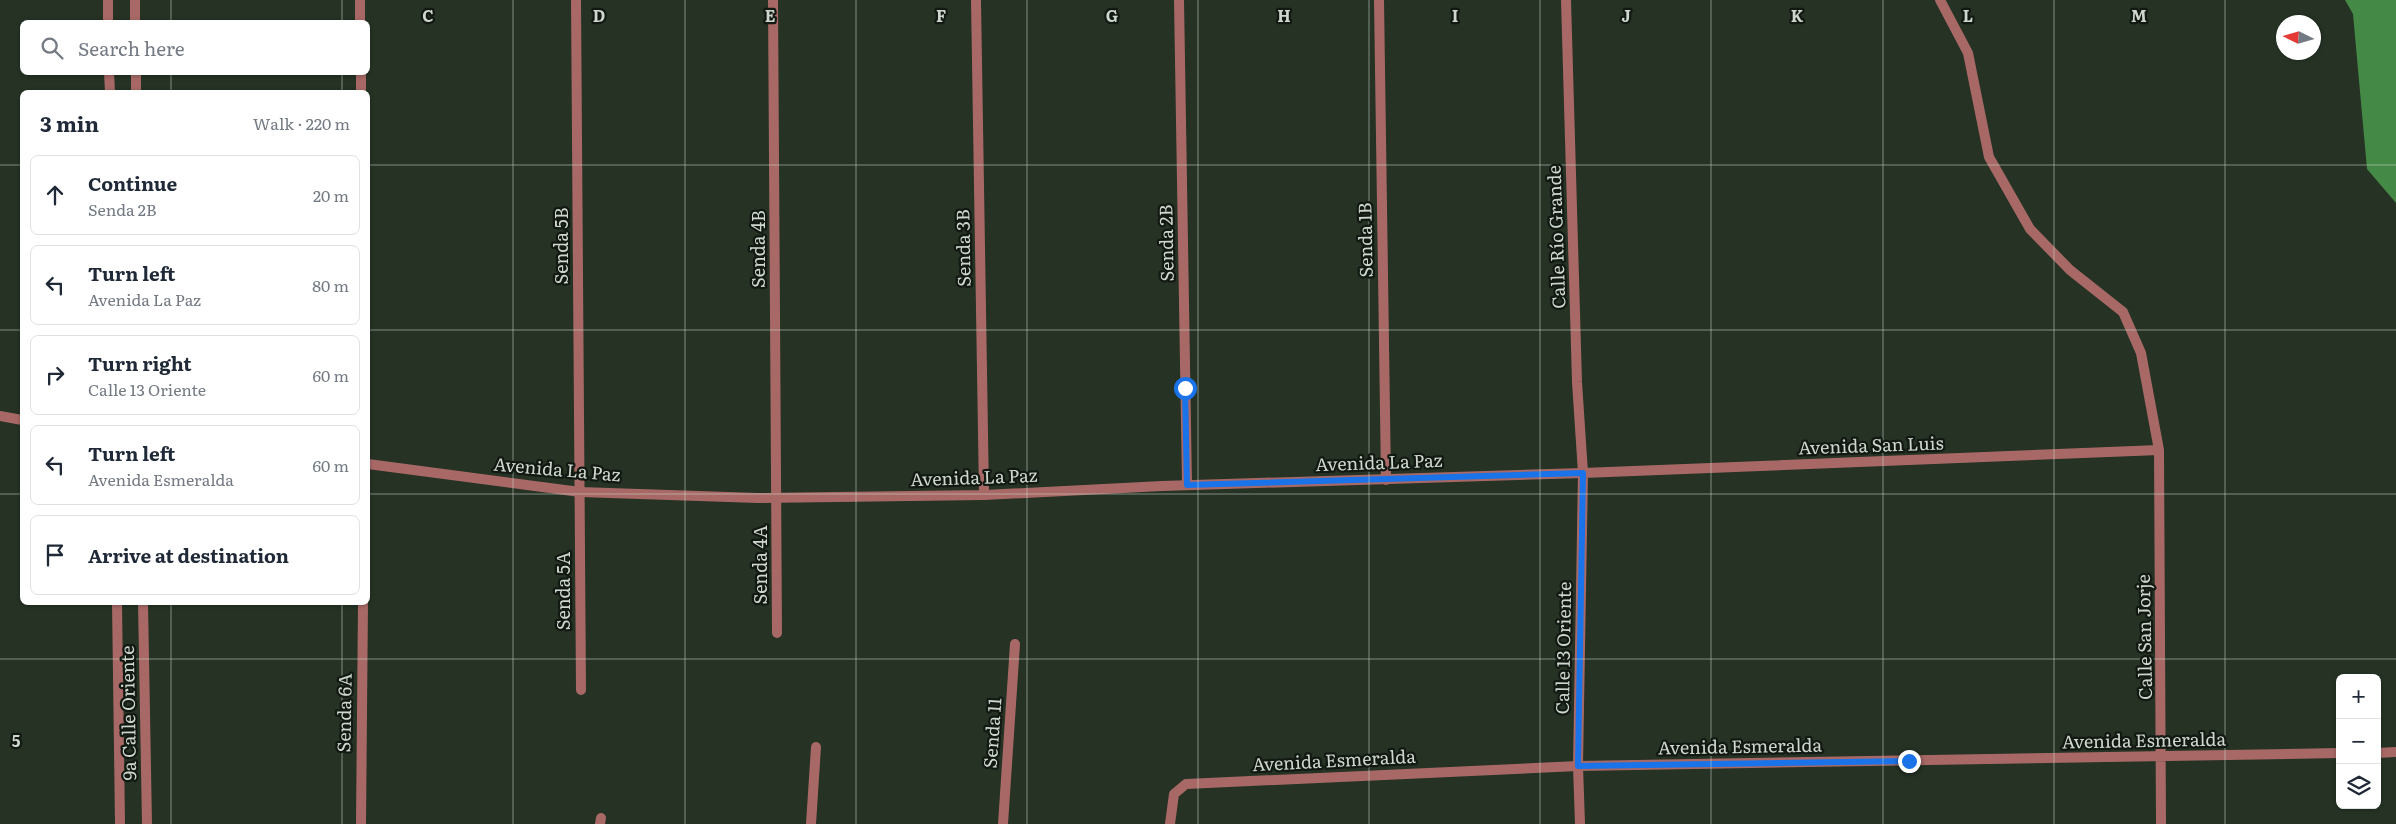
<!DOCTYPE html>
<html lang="en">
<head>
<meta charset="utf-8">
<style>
  :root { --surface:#fff; --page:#f6f6f7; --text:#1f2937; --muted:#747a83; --line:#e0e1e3 }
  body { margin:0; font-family:Literata,serif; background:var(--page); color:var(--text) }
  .controls { position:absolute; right:15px; bottom:15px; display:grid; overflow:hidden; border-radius:8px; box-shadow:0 1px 4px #0004 }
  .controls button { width:45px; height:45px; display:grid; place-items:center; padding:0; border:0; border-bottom:1px solid var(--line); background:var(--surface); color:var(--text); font:25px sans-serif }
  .compass { position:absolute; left:2276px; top:15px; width:45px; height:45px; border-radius:50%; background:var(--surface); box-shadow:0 1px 4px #0004; rotate:275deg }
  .stop { position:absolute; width:15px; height:15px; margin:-11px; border:4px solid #1a73e8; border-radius:50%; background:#fff }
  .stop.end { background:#1a73e8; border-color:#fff; box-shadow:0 1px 5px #0008 }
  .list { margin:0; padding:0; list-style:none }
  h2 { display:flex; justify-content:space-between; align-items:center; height:65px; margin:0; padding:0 20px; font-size:21px }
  h2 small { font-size:16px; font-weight:400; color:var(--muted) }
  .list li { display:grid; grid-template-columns:32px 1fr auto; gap:15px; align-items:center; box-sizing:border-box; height:80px; margin:0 10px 10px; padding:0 10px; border:1px solid var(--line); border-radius:8px }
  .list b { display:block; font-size:19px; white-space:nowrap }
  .list p { margin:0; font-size:16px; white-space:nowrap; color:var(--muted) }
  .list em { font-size:16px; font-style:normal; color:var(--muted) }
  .icon { flex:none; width:28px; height:28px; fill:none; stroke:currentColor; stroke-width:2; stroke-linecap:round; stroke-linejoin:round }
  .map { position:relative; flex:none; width:2396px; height:824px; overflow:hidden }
  .search { position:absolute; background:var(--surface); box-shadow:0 1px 4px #0004; left:20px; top:20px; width:350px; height:55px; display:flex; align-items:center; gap:12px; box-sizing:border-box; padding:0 18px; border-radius:8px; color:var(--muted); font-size:19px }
  .panel { position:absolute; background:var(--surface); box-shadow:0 1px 4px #0004; left:20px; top:90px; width:350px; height:515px; border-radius:8px }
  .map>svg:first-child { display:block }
</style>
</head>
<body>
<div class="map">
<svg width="2396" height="824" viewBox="0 0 2396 824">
  <rect width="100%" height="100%" fill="#253224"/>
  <!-- water -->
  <path fill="#458946" d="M2345 0H2396V203L2367 169 2353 14Z"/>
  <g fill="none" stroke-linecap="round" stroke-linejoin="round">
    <!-- minor -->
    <path stroke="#a86966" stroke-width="10" d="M360 0V22
      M576 0 581 690
      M773 0 777 633
      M976 0 984 495
      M1179 0 1187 485
      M1379 0 1386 480
      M1566 0 1577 382 1583 473 1578 766 1580 824
      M1940 0 1968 53 1989 157 2030 229 2070 270 2123 312 2141 353 2159 450 2161 824
      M361 72V92
      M1583 473 2159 450
      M2377 753 2396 752
      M361 824 363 602
      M600 824 601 818
      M811 824 816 747
      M1003 824 1015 644
      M1170 824 1174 794 1186 784 1578 766 2340 753"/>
    <!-- tertiary -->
    <path stroke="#a86966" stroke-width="10" d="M108 0V22
      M135 0V22
      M109 72 110 92
      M136 72V92
      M0 416 22 420
      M368 464 580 492 758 498 984 495 1162 486 1583 473
      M117 602 120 824
      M143 602 147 824"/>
  </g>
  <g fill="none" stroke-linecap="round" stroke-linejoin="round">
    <!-- route -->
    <path stroke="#1a73e8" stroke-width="6" d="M1185 388 1187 485 1583 473 1578 766 1909 761"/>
  </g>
  <!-- grid -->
  <path fill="none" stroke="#ced7ce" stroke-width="1" stroke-opacity="0.55" d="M171 0V22M342 0V22M513 0V824M685 0V824M856 0V824M1027 0V824M1198 0V824M1369 0V824M1540 0V824M1711 0V824M1883 0V824M2054 0V824M2225 0V824M171 72V92M342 72V92M0 165H22M368 165H2396M0 330H22M368 330H2396M0 494H22M368 494H2396M171 602V824M342 602V824M0 659H2396"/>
  <g text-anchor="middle" stroke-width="4.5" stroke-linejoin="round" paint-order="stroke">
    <!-- street labels -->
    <g font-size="18" fill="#ced7ce" stroke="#121812">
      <text transform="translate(1557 237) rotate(-92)" y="6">Calle Río Grande</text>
      <text transform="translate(1366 240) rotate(-91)" y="6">Senda 1B</text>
      <text transform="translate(1167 243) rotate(-91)" y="6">Senda 2B</text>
      <text transform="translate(562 246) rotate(-90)" y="6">Senda 5B</text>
      <text transform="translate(964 248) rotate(-91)" y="6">Senda 3B</text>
      <text transform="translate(759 249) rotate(-90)" y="6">Senda 4B</text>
      <text transform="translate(1871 446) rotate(-2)" y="6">Avenida San Luis</text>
      <text transform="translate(1379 463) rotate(-2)" y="6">Avenida La Paz</text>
      <text transform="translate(557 470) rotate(5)" y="6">Avenida La Paz</text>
      <text transform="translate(974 478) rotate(-2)" y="6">Avenida La Paz</text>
      <text transform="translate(761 565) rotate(-90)" y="6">Senda 4A</text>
      <text transform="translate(564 591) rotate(-90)" y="6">Senda 5A</text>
      <text transform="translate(2145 637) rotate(-91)" y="6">Calle San Jorje</text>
      <text transform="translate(1564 648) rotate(-89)" y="6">Calle 13 Oriente</text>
      <text transform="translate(129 713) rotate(-91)" y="6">9a Calle Oriente</text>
      <text transform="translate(345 713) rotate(-89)" y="6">Senda 6A</text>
      <text transform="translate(993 733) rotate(-86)" y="6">Senda 11</text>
      <text transform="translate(2144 741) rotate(-1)" y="6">Avenida Esmeralda</text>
      <text transform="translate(1740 747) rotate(-1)" y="6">Avenida Esmeralda</text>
      <text transform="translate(1334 761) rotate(-3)" y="6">Avenida Esmeralda</text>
    </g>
  </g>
  <g font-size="16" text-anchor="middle" font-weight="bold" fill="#ced7ce" stroke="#121812" stroke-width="4.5" stroke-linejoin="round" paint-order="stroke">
    <text x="428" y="22">C</text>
    <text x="599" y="22">D</text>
    <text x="770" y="22">E</text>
    <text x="941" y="22">F</text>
    <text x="1112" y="22">G</text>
    <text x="1284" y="22">H</text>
    <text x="1455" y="22">I</text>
    <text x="1626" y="22">J</text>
    <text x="1797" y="22">K</text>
    <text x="1968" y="22">L</text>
    <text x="2139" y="22">M</text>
    <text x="16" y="747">5</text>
  </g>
</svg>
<div class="controls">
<button>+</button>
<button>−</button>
<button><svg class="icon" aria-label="layers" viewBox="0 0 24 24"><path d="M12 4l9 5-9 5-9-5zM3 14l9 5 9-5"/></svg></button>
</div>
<svg class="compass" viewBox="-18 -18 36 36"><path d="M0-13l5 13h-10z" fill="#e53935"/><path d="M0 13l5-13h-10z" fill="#747a83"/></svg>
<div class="stop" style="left:1185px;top:388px"></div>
<div class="stop end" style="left:1909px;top:761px"></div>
<div class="search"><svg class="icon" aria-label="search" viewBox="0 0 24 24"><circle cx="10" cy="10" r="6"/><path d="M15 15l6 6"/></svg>Search here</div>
<section class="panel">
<h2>3 min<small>Walk · 220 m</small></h2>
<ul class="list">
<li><svg class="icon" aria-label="ahead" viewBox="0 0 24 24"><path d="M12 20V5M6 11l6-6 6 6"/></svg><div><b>Continue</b><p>Senda 2B</p></div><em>20 m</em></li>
<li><svg class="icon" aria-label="left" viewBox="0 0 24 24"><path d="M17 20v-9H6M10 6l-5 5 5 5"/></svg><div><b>Turn left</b><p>Avenida La Paz</p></div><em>80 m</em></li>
<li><svg class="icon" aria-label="right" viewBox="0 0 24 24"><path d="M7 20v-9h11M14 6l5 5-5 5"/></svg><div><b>Turn right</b><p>Calle 13 Oriente</p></div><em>60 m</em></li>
<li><svg class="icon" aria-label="left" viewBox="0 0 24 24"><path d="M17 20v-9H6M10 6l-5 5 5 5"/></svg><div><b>Turn left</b><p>Avenida Esmeralda</p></div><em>60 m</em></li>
<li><svg class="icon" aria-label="arrive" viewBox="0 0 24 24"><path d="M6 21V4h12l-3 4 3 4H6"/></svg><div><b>Arrive at destination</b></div></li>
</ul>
</section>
</div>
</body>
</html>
